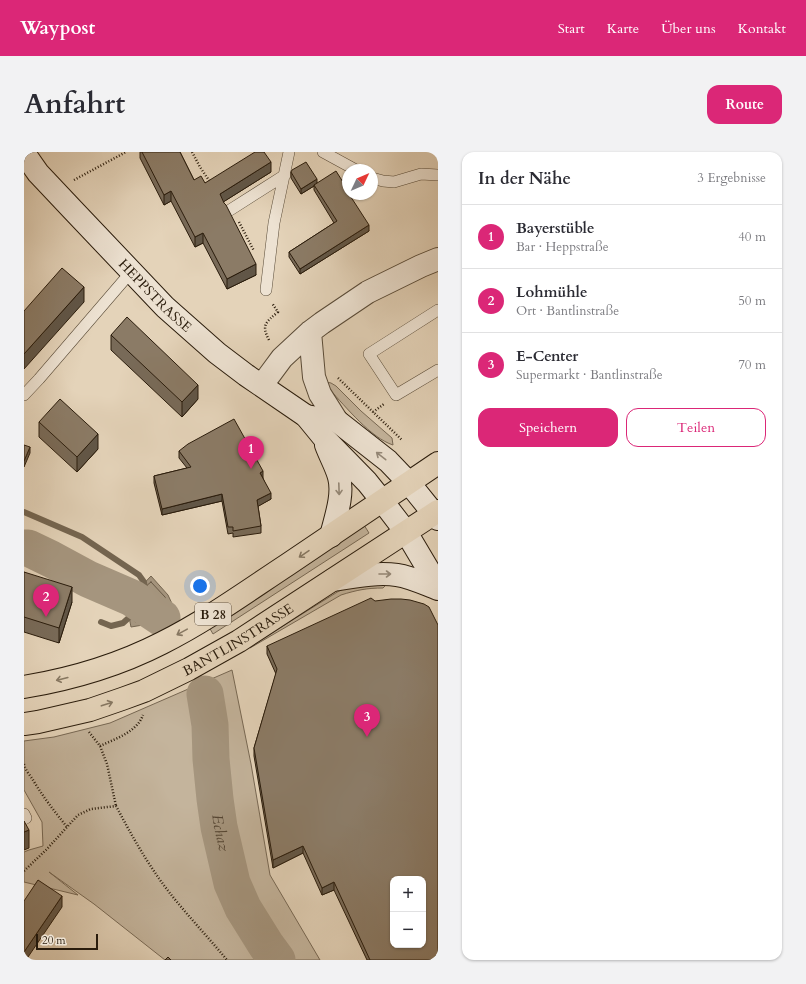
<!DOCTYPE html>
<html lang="de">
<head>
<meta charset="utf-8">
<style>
  :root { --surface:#fff; --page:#f2f2f3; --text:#2b2b33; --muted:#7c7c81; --line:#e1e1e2; --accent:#db2777 }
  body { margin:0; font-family:Cardo,serif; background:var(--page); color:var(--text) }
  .controls { position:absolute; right:12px; bottom:12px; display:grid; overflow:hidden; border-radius:8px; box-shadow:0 1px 3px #0004 }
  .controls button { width:36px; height:36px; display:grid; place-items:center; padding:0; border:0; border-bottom:1px solid var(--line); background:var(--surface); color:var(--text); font:20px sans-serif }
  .compass { position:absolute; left:318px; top:12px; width:36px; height:36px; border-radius:50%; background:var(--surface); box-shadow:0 1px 3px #0004; rotate:46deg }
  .scale { position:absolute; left:12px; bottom:10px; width:62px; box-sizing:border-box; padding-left:4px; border:2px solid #2a1c0c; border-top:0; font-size:11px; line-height:14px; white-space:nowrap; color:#2a1c0c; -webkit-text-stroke:3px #ede2d2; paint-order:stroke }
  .you { position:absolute; left:176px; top:434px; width:14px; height:14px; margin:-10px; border:3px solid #fff; border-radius:50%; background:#1a73e8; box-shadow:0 0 0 6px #1a73e833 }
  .badge { display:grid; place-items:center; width:26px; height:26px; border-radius:50%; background:var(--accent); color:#fff; font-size:13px; font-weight:700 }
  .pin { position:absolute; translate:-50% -33px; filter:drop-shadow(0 1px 2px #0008) }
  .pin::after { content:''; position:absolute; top:21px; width:14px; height:12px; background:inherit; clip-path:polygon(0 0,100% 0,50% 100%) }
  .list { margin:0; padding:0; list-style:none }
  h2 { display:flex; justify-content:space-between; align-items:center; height:52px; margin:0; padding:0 16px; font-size:17px }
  h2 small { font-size:13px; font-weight:400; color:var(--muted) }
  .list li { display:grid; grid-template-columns:26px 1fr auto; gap:12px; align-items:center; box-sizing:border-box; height:64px; padding:0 16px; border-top:1px solid var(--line) }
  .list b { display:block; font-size:15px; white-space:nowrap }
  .list p { margin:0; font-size:13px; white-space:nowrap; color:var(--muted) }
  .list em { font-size:13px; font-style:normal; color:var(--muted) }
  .actions { display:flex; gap:8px; padding:12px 16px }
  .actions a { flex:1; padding:9px 0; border:1px solid var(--accent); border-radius:12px; text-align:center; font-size:14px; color:var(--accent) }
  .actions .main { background:var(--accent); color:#fff }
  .map { position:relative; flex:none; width:414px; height:808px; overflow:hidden; border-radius:12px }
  header { display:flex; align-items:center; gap:24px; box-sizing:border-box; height:56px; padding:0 20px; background:var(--accent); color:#fff }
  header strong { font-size:19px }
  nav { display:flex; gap:22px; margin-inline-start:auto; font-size:14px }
  .intro { display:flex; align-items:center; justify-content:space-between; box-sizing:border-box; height:96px; padding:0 24px }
  h1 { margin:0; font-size:28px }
  .button { padding:10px 18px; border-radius:12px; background:var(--accent); color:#fff; font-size:14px; font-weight:700 }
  main { display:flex; gap:24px; padding:0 24px }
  aside { flex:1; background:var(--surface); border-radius:12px; box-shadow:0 1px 3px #0004 }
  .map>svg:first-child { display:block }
</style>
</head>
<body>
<header>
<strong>Waypost</strong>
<nav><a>Start</a><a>Karte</a><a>Über uns</a><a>Kontakt</a></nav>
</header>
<div class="intro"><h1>Anfahrt</h1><a class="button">Route</a></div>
<main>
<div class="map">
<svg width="414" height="808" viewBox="0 0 414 808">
  <rect width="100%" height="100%" fill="#e4d3b9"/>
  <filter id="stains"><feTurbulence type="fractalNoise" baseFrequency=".005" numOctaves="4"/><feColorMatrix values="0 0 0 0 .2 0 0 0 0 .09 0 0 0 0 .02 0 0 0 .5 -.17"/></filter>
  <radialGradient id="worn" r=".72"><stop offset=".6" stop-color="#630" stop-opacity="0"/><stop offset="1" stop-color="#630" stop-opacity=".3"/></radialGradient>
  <!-- green -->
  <path fill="#c4b49c" stroke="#776854" d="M302 230 307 231 312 234 337 259 368 286 369 293C347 286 322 255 306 238Z
    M340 373 345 381 189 482 185 475Z
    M364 431 359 436C343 436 333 438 317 443L226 496 225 495 315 439 327 434Z
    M208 518 227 612 246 723 296 808H141L70 752 25 720 54 743 0 730V700L5 698 19 694 18 670 0 638V589L30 585 86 571Z"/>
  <!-- water -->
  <path fill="#a5957e" stroke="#746550" d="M127 424 144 443 150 456 138 466 119 473 107 475 103 455C110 443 118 433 127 424Z"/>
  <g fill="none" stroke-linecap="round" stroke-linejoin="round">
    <!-- shore -->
    <path stroke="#685845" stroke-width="1" d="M127 430 141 445 144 455C136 464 124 469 111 470L110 469C109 465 107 459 108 456 108 450 122 433 127 430Z
      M127 438 136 448 138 454 133 458 115 464 113 456 125 439Z"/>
    <!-- stream -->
    <path stroke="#746550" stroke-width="6" d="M0 360 58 385 115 423 120 430 121 438
      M77 470 87 474 99 471 110 461"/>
    <!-- river -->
    <g stroke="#a5957e" stroke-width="37">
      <path d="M0 396H4L27 407 64 427 108 446 138 466"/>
      <path id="s1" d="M181 542 186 573 187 607 191 647 195 675 208 731 219 756 242 793 253 808"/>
    </g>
    <!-- lane casing -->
    <g stroke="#584a37" stroke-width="12">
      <path id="lane" d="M299 0 332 18
        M348 26 359 29 370 30 397 22 414 23
        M206 58 261 23
        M242 138 250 71 265 0
        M414 158 345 202 372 243 414 218
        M0 243 15 227 107 120
        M0 662 2 666 0 667"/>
    </g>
    <!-- street casing -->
    <g stroke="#584a37" stroke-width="24">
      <path id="street" d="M286 180 290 225 296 242 313 269
        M238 233 258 206 286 180 298 171 344 140 397 114 414 107"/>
    </g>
    <!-- secondary casing -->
    <g stroke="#2a1c0c" stroke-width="24">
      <g id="secondary">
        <path id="s2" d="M0 1 14 21 47 56 141 155 193 201 222 223 282 264 300 286 343 330 359 350 382 380 414 434"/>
        <path d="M282 264 313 269 364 309 385 331 414 367"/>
        <path d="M302 293C306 304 312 314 315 325 320 343 311 367 307 384"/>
        <path d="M309 428C329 425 352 420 373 423 387 425 401 432 414 437"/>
      </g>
    </g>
    <!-- primary casing -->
    <g stroke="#2a1c0c" stroke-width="24">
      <g id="primary">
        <path d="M0 535C48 527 95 513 138 491 182 469 222 440 263 413 314 379 364 345 414 311"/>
        <path id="s3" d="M0 572 14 570 66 558 98 547 120 539 165 517 215 489 414 359"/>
      </g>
    </g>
    <!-- path -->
    <path stroke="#2a1c0c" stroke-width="2.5" stroke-dasharray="1 2" stroke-linecap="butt" d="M168 0 176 15 186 30
      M50 28 102 0
      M215 70 230 99
      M245 188C237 173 242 170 254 160L248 151
      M314 226 378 288
      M349 260 360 252
      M65 580 76 594 83 612 92 654
      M76 594C91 587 113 580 119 563
      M0 612C1 618 6 623 9 628 19 645 31 660 43 675
      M0 719 23 697 54 663 67 657 92 654C108 684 124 713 145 740 163 763 184 785 203 808"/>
    <!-- lane -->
    <use href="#lane" stroke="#ede2d2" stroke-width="11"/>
    <!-- street -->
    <use href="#street" stroke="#ede2d2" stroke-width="22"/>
    <!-- secondary -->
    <use href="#secondary" stroke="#ede2d2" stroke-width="22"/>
    <!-- primary -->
    <use href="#primary" stroke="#e4d3b9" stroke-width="22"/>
  </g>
  <!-- wall -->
  <path fill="#786a58" stroke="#2a1c0c" d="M116 0H156L170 28 181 31 247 20 199 50 232 123 203 137 179 91 171 95 147 49 140 53 116 6Z
    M267 20 293 31 324 38V42L345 79 276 122 265 105V100L310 71 290 38V34L277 42 267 26Z
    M87 183 174 247 158 265 87 198Z
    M15 270 74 297 53 320 15 285Z
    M155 299 239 326 247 347 234 354 237 374V381L209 385V381L204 382 198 349 138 363 130 331V324L163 316 155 306Z
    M0 420 48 450 35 491 0 480Z
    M243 494 414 808H343L310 738 298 743 279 701 249 716 230 604V596L252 522 243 502Z"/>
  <!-- shaded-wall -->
  <path fill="#615647" stroke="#2a1c0c" d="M247 10V20L196 52V42Z
    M293 27V33H290V34L277 42V37Z
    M147 39V49L140 53V43Z
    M345 73V79L276 122V117Z
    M179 81V91L171 95V85Z
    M232 112V123L203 137V127Z
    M60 135V150L0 217V202Z
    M174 233V247L158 265V250Z
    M74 282V297L53 320V305Z
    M6 295V301L0 315V309Z
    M239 319V326L236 321Z
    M247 341V347L233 355V348Z
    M198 342V349L138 363V357Z
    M48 435V450L35 491V476Z
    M5 678V696L0 698V680Z
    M279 694V701L249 716V708Z
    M310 730V738L298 743V736Z
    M38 744V755L2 808H0V800Z"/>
  <!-- building -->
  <path fill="#8b7b66" stroke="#2a1c0c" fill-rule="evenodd" d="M118 0H156L170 28 177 24 181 31 231 0H240L247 10 196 42 200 51 202 53 232 112 203 127 179 81 171 85 147 39 140 43Z
    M282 10 293 27 277 37 267 20 268 18Z
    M312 19 324 38H323L324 40V42H325L345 73 276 117 265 100 313 69 290 33Z
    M38 116 60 135 0 202V159Z
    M103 165 174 233 158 250 87 183Z
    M36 247 74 282 53 305 15 270Z
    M210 267 239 319 236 321 247 341 233 348 237 374 209 379V375H204L198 342 138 357 130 324 167 315 155 299 164 292Z
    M0 293 6 295 0 309Z
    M0 420 48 435 35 476 0 465Z
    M347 446 351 449 367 447H377L386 448 400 452 405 455 414 473V808H346L310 730 298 736 279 694 249 708 230 596 253 517 243 494ZM369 727H399V793H369Z
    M0 669 5 678 0 680Z
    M14 728 38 744 0 800V749Z
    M144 805 147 808H141Z"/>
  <!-- one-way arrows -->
  <defs><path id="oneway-shaft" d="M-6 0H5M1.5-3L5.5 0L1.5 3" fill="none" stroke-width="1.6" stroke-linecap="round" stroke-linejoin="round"/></defs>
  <g stroke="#958979">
    <use href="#oneway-shaft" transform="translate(357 304) rotate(-142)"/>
    <use href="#oneway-shaft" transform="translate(315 337) rotate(88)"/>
    <use href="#oneway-shaft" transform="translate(361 422)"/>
  </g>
  <g stroke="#877862">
    <use href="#oneway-shaft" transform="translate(280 402) rotate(146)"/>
    <use href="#oneway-shaft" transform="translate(158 480) rotate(151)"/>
    <use href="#oneway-shaft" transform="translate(38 527) rotate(166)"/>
    <use href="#oneway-shaft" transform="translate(83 552) rotate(-18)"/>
  </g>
  <g text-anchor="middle" stroke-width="3" stroke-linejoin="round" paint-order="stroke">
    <!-- shield labels -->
    <rect fill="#ede2d2" stroke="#645747" stroke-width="1" x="171" y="451" width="36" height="22" rx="3"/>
    <g font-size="13" font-weight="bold" fill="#2a1c0c">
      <text x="189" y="467">B 28</text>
    </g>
    <!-- street labels -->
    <g font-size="14" fill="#2a1c0c" stroke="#ede2d2">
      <text dy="5" stroke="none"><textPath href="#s2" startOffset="194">HEPPSTRASSE</textPath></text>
      <text dy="5" stroke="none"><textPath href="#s3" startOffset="232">BANTLINSTRASSE</textPath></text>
    </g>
    <!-- water labels -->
    <g font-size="15" font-style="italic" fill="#554634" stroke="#ede2d2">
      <text dy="5" stroke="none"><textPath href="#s1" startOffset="140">Echaz</textPath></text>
    </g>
  </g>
  <rect width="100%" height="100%" filter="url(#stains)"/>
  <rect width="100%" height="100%" fill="url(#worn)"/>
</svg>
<div class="controls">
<button>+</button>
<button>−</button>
</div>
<svg class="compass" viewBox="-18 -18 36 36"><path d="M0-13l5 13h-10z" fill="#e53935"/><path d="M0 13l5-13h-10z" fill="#7c7c81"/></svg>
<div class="scale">20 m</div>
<div class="you"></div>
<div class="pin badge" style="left:227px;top:317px">1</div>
<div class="pin badge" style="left:22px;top:465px">2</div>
<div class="pin badge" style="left:343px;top:585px">3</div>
</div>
<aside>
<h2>In der Nähe<small>3 Ergebnisse</small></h2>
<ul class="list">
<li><span class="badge">1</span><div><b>Bayerstüble</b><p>Bar · Heppstraße</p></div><em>40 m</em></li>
<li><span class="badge">2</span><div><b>Lohmühle</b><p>Ort · Bantlinstraße</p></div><em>50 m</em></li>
<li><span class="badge">3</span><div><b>E-Center</b><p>Supermarkt · Bantlinstraße</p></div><em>70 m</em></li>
</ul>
<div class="actions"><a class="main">Speichern</a><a>Teilen</a></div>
</aside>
</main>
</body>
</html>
